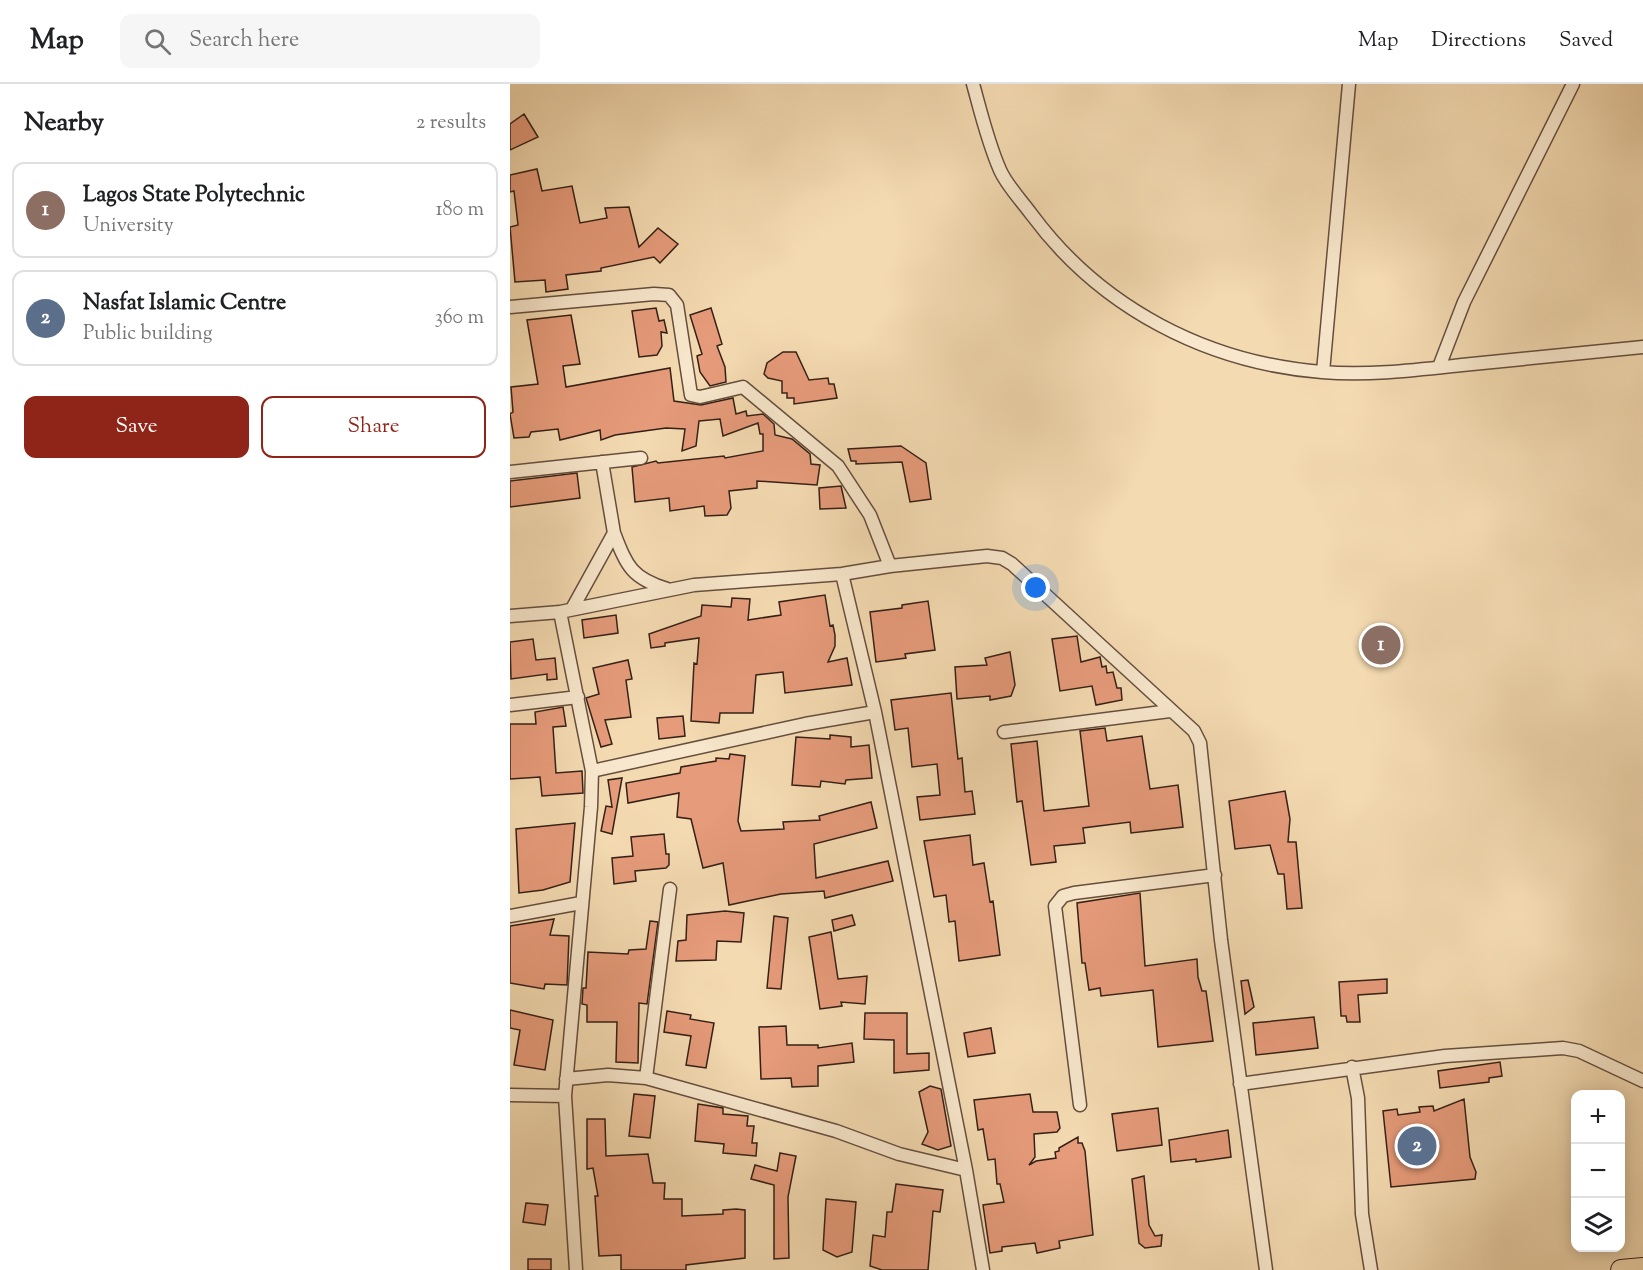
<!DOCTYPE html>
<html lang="en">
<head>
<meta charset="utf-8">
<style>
  :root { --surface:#fff; --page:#f6f6f6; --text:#202124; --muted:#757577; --line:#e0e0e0; --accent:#8f2418 }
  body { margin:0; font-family:"Sorts Mill Goudy",serif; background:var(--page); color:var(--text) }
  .controls { position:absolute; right:18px; bottom:18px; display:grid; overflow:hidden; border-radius:12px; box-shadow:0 3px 15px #0003 }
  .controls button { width:54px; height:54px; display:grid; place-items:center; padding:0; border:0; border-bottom:2px solid var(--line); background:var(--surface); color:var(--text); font:30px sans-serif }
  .you { position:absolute; left:526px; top:504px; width:21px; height:21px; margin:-15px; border:4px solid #fff; border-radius:50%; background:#1a73e8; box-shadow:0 0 0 9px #1a73e833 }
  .badge { display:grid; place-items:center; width:39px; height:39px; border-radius:50%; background:var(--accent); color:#fff; font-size:20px; font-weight:700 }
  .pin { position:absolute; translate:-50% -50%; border:3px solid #fff; box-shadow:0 2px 6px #0006 }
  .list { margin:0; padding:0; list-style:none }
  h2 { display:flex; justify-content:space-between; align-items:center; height:78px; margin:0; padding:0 24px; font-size:26px }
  h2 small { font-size:20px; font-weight:400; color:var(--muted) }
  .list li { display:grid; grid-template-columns:39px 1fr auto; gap:18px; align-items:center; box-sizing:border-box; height:96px; margin:0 12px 12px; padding:0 12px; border:2px solid var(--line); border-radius:12px }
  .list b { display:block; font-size:22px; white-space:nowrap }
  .list p { margin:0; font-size:20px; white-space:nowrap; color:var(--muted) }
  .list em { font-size:20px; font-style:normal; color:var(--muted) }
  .actions { display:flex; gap:12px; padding:18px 24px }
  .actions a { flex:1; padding:14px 0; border:2px solid var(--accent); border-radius:12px; text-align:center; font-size:21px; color:var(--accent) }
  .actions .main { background:var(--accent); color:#fff }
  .icon { flex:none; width:33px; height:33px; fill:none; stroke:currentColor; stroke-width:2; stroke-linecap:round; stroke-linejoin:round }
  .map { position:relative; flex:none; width:1133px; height:1186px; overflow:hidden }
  header { display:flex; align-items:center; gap:36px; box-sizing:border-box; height:84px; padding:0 30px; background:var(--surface); border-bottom:2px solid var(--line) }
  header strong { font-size:28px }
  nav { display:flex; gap:33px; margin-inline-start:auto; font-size:21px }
  .search { width:420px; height:54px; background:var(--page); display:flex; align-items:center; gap:15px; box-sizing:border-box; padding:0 21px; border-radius:12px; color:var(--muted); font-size:22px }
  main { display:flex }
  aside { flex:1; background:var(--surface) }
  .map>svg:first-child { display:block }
</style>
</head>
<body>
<header>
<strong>Map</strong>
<div class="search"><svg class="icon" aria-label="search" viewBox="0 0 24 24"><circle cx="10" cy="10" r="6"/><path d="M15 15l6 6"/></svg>Search here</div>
<nav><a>Map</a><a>Directions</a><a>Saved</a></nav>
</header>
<main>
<aside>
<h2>Nearby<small>2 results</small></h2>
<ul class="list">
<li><span class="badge" style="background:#8d6e63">1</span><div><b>Lagos State Polytechnic</b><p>University</p></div><em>180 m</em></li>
<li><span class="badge" style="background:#5c6f8a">2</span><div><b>Nasfat Islamic Centre</b><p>Public building</p></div><em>360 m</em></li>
</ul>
<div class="actions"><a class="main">Save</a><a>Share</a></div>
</aside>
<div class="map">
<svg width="1133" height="1186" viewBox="0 0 1133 1186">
  <rect width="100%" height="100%" fill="#f4dab1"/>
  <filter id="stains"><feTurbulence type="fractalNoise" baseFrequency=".00333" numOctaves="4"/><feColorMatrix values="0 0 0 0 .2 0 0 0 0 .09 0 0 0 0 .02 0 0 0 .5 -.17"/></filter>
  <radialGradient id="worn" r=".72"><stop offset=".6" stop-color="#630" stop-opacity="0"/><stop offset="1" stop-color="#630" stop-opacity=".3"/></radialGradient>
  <!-- building -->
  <path fill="#e69b7a" stroke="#352017" stroke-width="1.5" d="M14 30 28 53 0 66V40Z
    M27 85 32 107 62 102 70 139 97 134 95 124 119 123 129 163 148 144 168 160 150 179 144 173 91 184V187L56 191 58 205 36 208 35 196 5 198 0 143 8 141 4 107 0 108V91Z
    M146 224 149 237 154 236 157 249 151 248 152 262 147 271 129 273 122 227Z
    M201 224 212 260 207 262 215 283 216 298 200 302 190 288 187 272 192 270 180 231Z
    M61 231 70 280 53 282 56 303 160 284 164 317 191 321 223 314 226 330 236 327 237 332 253 330 264 340 265 351 282 355 300 370 301 380 310 381 307 401 247 397V404L219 407 221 424 217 431 195 432 194 422 160 427 159 414 125 418 122 383 146 377 148 379 214 372 215 374 253 367V350H250L248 339 213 352 210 335 189 337 186 362 172 367 175 345 156 344 105 351 91 356 90 346 50 356 48 345 21 348 19 353 4 354 0 330 3 328 1 303 28 300 17 236Z
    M273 268H286L299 296 318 294 319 300H324L327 314 284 320V314H277V309H272V297L258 294 254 290 257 279Z
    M391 362 416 379 421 415 400 418 392 378 346 380V377H341L338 365Z
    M67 389 70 414 0 423V397Z
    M331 402 336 424 310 425 309 404Z
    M315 511 320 542 323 541 325 551V562L318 578 337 574 342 601 275 609 273 588 246 591 243 629H210L209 639 181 637 184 579 187 580 189 554 155 559V562L141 564 139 550 191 532 192 521 221 523 222 514 240 515 238 536 271 531 269 518Z
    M418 517 425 566 395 570 396 574 366 578 360 528 392 524V521Z
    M106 531 108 549 74 554 72 536Z
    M567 552 571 578 590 573 592 583 596 582 597 589 603 588 607 604H611L612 616 586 621 582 602 550 607 542 555Z
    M23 555 26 576 45 574 47 595 37 596V590L1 595 0 558Z
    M500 568 505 601 501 612 480 616V612L447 615 445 583 477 581 475 574Z
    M118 576 122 595 116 596 121 633 95 636 102 660 91 663 76 614 89 610 83 584Z
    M441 609 448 675 452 674 455 708 462 707 465 730 410 736 407 713 430 711 427 680 402 683 398 644 385 646 381 616Z
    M53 623 56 642 43 643 46 689 72 687 73 709 32 712 30 693 0 695V640H26L25 628Z
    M173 632 175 652 149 655 147 634Z
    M595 644 597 657 632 652 640 705 668 701 673 743 621 749 620 738 573 744 575 759 544 762 546 778 521 781 512 717 507 718 501 660 527 657 534 727 579 722 570 647Z
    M320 651 341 653V663L359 661 362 694 336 696 335 700 311 697 310 703 282 701 286 653 320 655Z
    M220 670 235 672 228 737 231 747 274 745 273 738 310 736 309 732 361 718 367 744 304 760 306 794 378 777 383 797 315 814 314 807 271 810 219 821 213 779 193 784 181 735 167 733 169 709 118 719 116 699 170 689 171 683 206 677V674L219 675Z
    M112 694 102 750 91 747 96 722 102 723 98 696Z
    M775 707 780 735 778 758H786L792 824 777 825 774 790H768L760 761 725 765 719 717Z
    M65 739 60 798 33 806 9 809 6 745Z
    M154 750 156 770H159V781L156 784 125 787 126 797 104 800 102 774 123 772 121 753Z
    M460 751 463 781 474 779 480 818 483 817 490 871 449 877 445 837 439 838 436 811 424 813 414 757Z
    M630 809 635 882 687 875 688 893 692 907H696L703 957 648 963 643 906 591 912 590 904 579 906 575 879H572L567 819Z
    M215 827 234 829 231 858 207 857 206 876 166 877 168 857 176 856 177 831Z
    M342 831 345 841 324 847 322 836Z
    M264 832 278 834 271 905 257 904Z
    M44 835 40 851 59 852 57 901 35 900 34 905 0 899V842Z
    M140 837 148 838 137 920 129 919 128 979 106 978 107 938H77V921L72 920 73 904H76L78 868 118 870 119 866 136 865Z
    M321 848 328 895 357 892 355 920 331 918 332 922 310 925 299 853Z
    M877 895V909L848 911 850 938H837L836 932H831L829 898Z
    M738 896 744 923 735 930 731 897Z
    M0 926 43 936 35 986 4 981 10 946 0 944Z
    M157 927 181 931 180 935 204 939 196 984 176 981 181 952 154 948Z
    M355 929H397V970L419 969V986L384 989V956L354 955Z
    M804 933 808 964 746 971 743 939Z
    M276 942 277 961H308V964L342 959 344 978 308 982V1002L282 1003 281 994 251 995 249 943Z
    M481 944 485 969 458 973 454 949Z
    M990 978 992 992 979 994V998L930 1004 928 987Z
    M420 1002 431 1005 441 1062 428 1066 412 1060 418 1048 409 1008Z
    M124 1010 145 1012 140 1054 119 1052Z
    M520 1010 523 1028H547L550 1044 547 1048 524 1050 525 1073 519 1081 526 1077 546 1074 545 1068 549 1067V1064L568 1053V1059H572L575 1067 583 1151 549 1157 550 1164 527 1169 525 1159 492 1163V1167L480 1169 473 1121 494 1118 490 1100H487L485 1075 478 1076 473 1045 468 1046 464 1016Z
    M954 1015 960 1073 966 1088 965 1095 881 1103 873 1027 887 1025 888 1031 910 1028 909 1023 923 1022 924 1027Z
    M188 1020 213 1024V1030L238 1032 237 1042H244L242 1059H247L246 1072 213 1069 214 1060 185 1057Z
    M648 1024 652 1061 607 1067 602 1030Z
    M77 1035H95L96 1072 138 1070 143 1099H155L154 1115H172V1132L213 1130V1126L226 1125 235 1126V1174L176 1181V1186H111V1171L89 1172 85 1112H88L83 1084 77 1085Z
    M718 1046 721 1073 686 1078V1075L661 1078 659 1056Z
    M270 1069 286 1072 278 1113 279 1174 264 1175V1101L241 1095 245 1081 267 1087Z
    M634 1092 639 1141 645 1152 652 1151 651 1162 635 1164 629 1159 622 1095Z
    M386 1100 433 1106 430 1128 423 1127 418 1186H372L360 1182 363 1151 375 1153 377 1128H382Z
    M316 1115 346 1118 342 1168 327 1173 313 1166Z
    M16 1119 38 1121 35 1141 13 1138Z
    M18 1175H41V1186H18Z"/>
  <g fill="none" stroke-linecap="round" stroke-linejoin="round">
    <!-- street casing -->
    <g stroke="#654e3e" stroke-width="15">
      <path id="street" d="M463 0C471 29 478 59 490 86 497 102 512 117 522 131 591 224 697 279 812 288 858 292 906 286 952 281 1013 275 1073 269 1133 263
        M0 223 144 210 159 211 167 221 181 311 190 313 233 303 328 382 360 431 380 482
        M929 283 954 218 1063 0
        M813 288 839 0
        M0 388 131 374
        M104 449C117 483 122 494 157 505
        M332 490 365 628 456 1086 473 1186
        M62 525 104 449 92 378
        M50 528 82 687 81 723 55 1012 66 1186
        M0 532 50 528 184 501 332 490 380 482 477 472 492 474 502 480 684 647 690 659 711 856 756 1186
        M0 621 68 613
        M494 648 660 627
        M82 687 295 640 365 628
        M0 832 71 819
        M842 983 848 1014 852 1130 861 1186
        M136 994 160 805
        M56 995 98 991 136 994 326 1047 389 1070 456 1086
        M730 1000 935 972 1053 964 1069 967 1133 997
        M0 1011 55 1012
        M570 1021 545 822 553 812 564 809 705 791"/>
    </g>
    <!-- primary casing -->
    <g stroke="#352017" stroke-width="22">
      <path id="primary" d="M1111 1186 1133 1184"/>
    </g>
    <!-- street -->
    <use href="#street" stroke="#f8e7cc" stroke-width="12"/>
    <!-- primary -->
    <use href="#primary" stroke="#f4dab1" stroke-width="20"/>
  </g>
  <rect width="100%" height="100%" filter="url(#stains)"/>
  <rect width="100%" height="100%" fill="url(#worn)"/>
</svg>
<div class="controls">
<button>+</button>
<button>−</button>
<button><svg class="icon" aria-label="layers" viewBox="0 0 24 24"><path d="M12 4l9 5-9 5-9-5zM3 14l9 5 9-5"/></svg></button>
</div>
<div class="you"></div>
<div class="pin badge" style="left:871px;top:561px;background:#8d6e63">1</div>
<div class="pin badge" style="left:907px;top:1062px;background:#5c6f8a">2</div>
</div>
</main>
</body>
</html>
